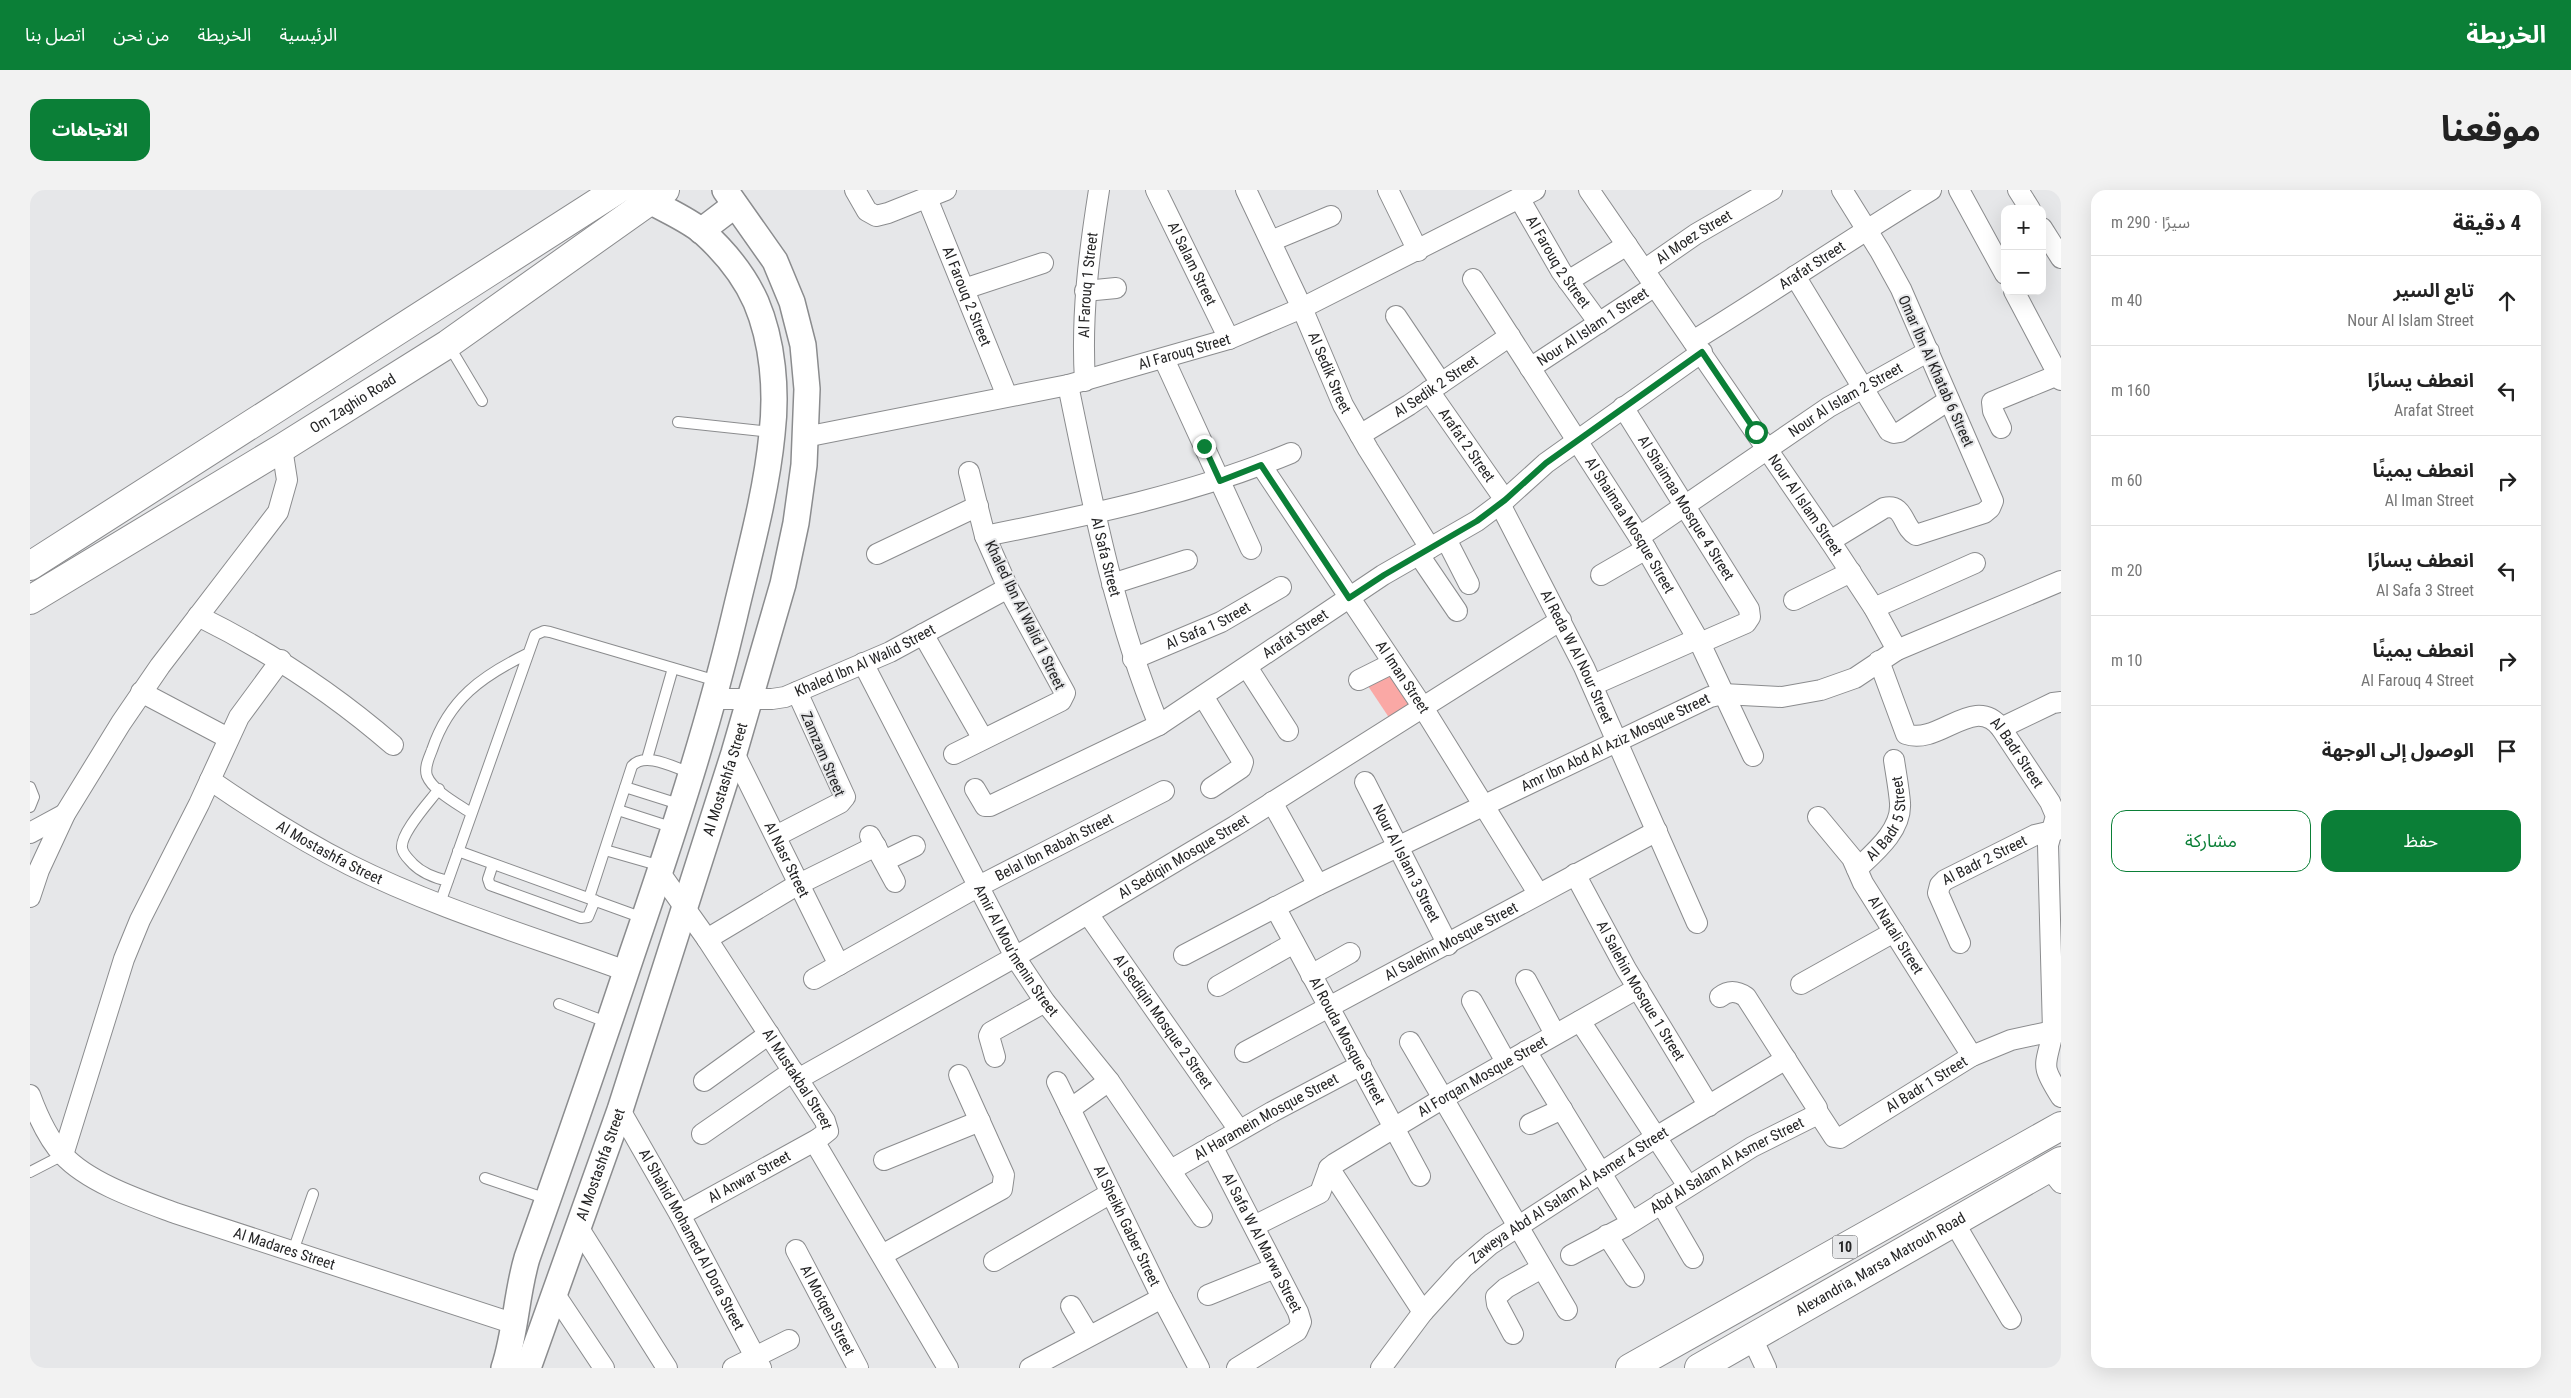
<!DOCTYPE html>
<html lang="ar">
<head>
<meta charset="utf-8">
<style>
  :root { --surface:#fff; --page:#f2f2f2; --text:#222; --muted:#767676; --line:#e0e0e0; --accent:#0b7f37 }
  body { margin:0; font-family:"Roboto Condensed","Noto Sans Arabic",sans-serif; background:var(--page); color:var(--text); direction:rtl }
  .controls { position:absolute; right:15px; top:15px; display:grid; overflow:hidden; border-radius:10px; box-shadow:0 5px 20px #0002 }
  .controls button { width:45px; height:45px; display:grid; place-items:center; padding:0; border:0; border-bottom:1px solid var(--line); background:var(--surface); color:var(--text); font:25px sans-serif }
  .stop { position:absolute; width:15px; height:15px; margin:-11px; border:4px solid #0b7f37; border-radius:50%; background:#fff }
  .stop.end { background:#0b7f37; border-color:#fff; box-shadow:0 1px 5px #0008 }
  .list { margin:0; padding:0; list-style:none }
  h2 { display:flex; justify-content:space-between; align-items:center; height:65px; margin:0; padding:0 20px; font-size:21px }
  h2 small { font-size:16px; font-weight:400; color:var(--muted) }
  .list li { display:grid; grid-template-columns:32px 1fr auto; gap:15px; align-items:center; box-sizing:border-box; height:90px; padding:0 20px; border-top:1px solid var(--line) }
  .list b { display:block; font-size:19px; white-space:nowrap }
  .list p { margin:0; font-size:16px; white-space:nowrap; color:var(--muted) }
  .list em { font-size:16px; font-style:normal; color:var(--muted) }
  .actions { display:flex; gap:10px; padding:15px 20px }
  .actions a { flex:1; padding:11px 0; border:1px solid var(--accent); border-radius:15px; text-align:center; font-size:18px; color:var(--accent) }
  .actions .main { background:var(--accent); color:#fff }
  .icon { flex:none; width:28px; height:28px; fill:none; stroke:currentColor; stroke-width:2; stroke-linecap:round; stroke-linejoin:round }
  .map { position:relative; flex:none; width:2031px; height:1178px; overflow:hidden; direction:ltr; border-radius:15px }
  header { display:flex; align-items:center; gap:30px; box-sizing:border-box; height:70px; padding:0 25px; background:var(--accent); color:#fff }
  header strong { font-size:24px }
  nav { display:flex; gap:28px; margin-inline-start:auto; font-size:18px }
  .intro { display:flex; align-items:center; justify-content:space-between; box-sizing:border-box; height:120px; padding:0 30px }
  h1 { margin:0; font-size:35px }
  .button { padding:12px 22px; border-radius:15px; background:var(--accent); color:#fff; font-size:18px; font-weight:700 }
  main { display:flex; gap:30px; padding:0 30px }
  aside { flex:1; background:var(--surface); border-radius:15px; box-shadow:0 5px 20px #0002 }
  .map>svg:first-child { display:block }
</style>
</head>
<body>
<header>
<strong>الخريطة</strong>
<nav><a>الرئيسية</a><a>الخريطة</a><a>من نحن</a><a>اتصل بنا</a></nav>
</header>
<div class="intro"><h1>موقعنا</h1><a class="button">الاتجاهات</a></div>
<main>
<aside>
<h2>4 دقيقة<small>سيرًا · 290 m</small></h2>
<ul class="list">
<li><svg class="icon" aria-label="ahead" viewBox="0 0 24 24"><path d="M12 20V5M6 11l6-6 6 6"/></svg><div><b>تابع السير</b><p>Nour Al Islam Street</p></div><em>40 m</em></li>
<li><svg class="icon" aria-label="left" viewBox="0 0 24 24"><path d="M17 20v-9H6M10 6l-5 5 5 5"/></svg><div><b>انعطف يسارًا</b><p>Arafat Street</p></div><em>160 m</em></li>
<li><svg class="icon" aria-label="right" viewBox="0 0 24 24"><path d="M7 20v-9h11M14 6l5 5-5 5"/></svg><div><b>انعطف يمينًا</b><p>Al Iman Street</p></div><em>60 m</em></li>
<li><svg class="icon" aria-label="left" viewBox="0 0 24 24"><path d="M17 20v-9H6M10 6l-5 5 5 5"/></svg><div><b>انعطف يسارًا</b><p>Al Safa 3 Street</p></div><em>20 m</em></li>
<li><svg class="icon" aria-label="right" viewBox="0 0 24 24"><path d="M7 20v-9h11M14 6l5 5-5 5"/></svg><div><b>انعطف يمينًا</b><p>Al Farouq 4 Street</p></div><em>10 m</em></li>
<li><svg class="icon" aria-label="arrive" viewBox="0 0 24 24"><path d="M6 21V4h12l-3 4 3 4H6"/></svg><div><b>الوصول إلى الوجهة</b></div></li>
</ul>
<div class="actions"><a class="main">حفظ</a><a>مشاركة</a></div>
</aside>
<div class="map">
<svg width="2031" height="1178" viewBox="0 0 2031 1178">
  <rect width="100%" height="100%" fill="#e6e7e9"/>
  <!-- building -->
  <path fill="#faa8a5" d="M1362 480 1384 513 1360 529 1338 496Z"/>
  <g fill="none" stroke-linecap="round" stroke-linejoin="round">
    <!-- service casing -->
    <g stroke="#8b8c8e" stroke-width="12">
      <path id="service" d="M418 154 452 211
        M648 232 741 242
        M617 569 643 478
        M0 597 4 607 0 617
        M595 597 652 615
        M409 599C400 611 370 643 372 658 373 665 379 669 383 674 393 684 405 688 418 691
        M588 620 644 638
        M441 623C428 614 403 601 397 586 394 577 399 568 402 560 419 509 452 486 497 464
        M575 660 631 676
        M428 661 613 728
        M463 674 458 689 460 695 551 728 558 727 565 710
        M559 708 602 576C615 561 645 578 661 583
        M410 713 505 445 514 441 520 442 687 491
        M529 814 579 833
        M0 982 33 965
        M455 988 517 1009
        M263 1061 283 1004"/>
    </g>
    <!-- minor casing -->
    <g stroke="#8b8c8e" stroke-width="22">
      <g id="minor">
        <path d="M825 0 837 21 846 26 858 23 916 0"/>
        <path id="s1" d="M1126 0 1199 149"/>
        <path id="s2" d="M1216 0 1272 118 1313 215 1338 259 1400 358"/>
        <path d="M1358 0 1388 61"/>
        <path id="s3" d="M1559 0 1800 351 1844 418 1867 460"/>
        <path d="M1929 0 1975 84"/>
        <path d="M1988 0 2000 19"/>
        <path id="s4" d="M897 8 977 206"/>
        <path id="s5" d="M1489 8 1531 81 1569 133"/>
        <path d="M2012 38 2031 68"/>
        <path d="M1241 51 1301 26"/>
        <path id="s6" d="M1614 80 1666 44 1742 0"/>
        <path d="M1765 86 1859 241 1864 243 1870 242 1919 210"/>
        <path id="s7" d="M1443 89 1609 347 1670 453 1723 566"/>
        <path d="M1538 91 1597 55"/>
        <path d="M934 99 1013 73"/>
        <path d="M1055 101 1086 98"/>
        <path d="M1984 101 2031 190"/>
        <path d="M1366 126 1411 193"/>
        <path id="s8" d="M1663 151C1743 102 1820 49 1901 0"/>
        <path d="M1134 169 1221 359"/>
        <path id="s9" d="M1500 178 1625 96"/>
        <path id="s10" d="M1055 191C1051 126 1059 63 1069 0"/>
        <path id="s11" d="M1038 195C1062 311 1084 426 1129 535"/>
        <path id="s12" d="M1399 201 1475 310"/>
        <path id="s13" d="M1593 217 1719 419 1720 427 1716 433 1670 453"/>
        <path d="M1971 238 1963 221 1962 212 2028 185"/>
        <path id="s14" d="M1330 245 1379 215 1480 146"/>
        <path id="s15" d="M775 247 1038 195 1199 149 1272 118 1505 0"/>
        <path id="s16" d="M1231 275 1392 516 1508 703"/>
        <path id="s17" d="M1470 314 1554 477 1667 733"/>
        <path d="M955 346C1060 325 1162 304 1261 263"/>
        <path id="s18" d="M1609 347 1799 217 1899 161"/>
        <path d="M1416 349 1439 394"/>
        <path d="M1800 351 1854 318C1875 313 1872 337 1886 345L1954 323 1960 318 1963 311 1871 99 1850 61 1812 0"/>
        <path d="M847 364 948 316"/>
        <path d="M1389 365 1427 421"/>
        <path d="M1571 385 1616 359"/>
        <path d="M1082 394 1157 370"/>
        <path d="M1764 410 1821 382"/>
        <path d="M1844 418 1945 373"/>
        <path d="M168 426C239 461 303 503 363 555"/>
        <path d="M893 444 953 549"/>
        <path id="s19" d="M1103 469 1191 432 1251 397"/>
        <path id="s20" d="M1849 471 1876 544C1909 556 1944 503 1971 538L2020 612 2026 626 2018 655 2023 841C2016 878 2009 872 2031 907"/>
        <path id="s21" d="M833 473 985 767 1015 812 1079 891 1172 1027"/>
        <path d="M1217 477 1258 541"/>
        <path d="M1329 490 1363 473"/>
        <path d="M1563 495 1667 449"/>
        <path d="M111 502 198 548"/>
        <path d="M1173 506 1213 572 1211 578 1181 598"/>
        <path id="s22" d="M683 509H742L755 507 860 462 978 398"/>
        <path d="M1971 538 2023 513 2031 512"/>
        <path id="s23" d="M704 563 809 775"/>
        <path d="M924 564 1031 511 1035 503 978 398 955 346 939 282"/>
        <path id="s24" d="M180 590C225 621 271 650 320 675 408 719 504 747 596 781"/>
        <path id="s25" d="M1335 592 1418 755"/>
        <path id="s26" d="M945 599 955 616H960L1129 535 1353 385 1447 331 1475 310 1516 273 1672 162"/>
        <path d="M1242 612 1288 695"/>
        <path id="s27" d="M1788 627 1822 668 1833 693 1942 866"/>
        <path d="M0 643 35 624"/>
        <path d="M746 646 810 613 815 607 767 502"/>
        <path d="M840 646 865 692"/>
        <path d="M854 671 885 656"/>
        <path id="s28" d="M1827 679C1845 662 1872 640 1870 613 1869 599 1866 584 1864 570"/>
        <path id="s29" d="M630 683 677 749 795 931 798 941 788 949 787 956 918 1178"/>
        <path id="s30" d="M1545 684 1596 779 1679 916"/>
        <path d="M0 707 9 680 35 624 91 533 130 476 248 322 257 290 252 258"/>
        <path id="s31" d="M1245 717 1390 986"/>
        <path id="s32" d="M1058 724 1209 940"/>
        <path d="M677 749 767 695 846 656"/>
        <path id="s33" d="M1930 753 1908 703 1910 695 1915 690 2005 645 2031 639"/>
        <path id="s34" d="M1154 765 1288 695 1680 507 1693 504 1752 507 1791 500 1825 488 1867 460 2031 391"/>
        <path d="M1281 785 1320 763"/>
        <path id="s35" d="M784 789 949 696 1134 601"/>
        <path d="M1496 790 1525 844"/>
        <path d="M1771 794 1864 742"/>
        <path d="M1188 796 1264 753"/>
        <path d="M1442 811 1476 872"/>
        <path d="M1550 831 1658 996"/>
        <path d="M1380 852 1537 1120"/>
        <path d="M1496 861 1601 1032"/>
        <path id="s36" d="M1215 862 1627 641"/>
        <path d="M965 867 959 846 961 842 1015 812"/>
        <path id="s37" d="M768 889 985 767 1205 636 1531 430"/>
        <path d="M674 891 739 844"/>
        <path id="s38" d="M1027 892 1132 1108 1169 1178"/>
        <path id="s39" d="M0 905C7 924 19 950 33 965 59 993 110 1010 145 1023L485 1134"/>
        <path d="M1040 919 1079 891"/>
        <path id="s40" d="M590 920 650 1025 731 1178"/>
        <path id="s41" d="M1787 921 1804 947 1810 948 1942 866 1981 850 2023 841"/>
        <path d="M1500 934 1532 919"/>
        <path d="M672 944 763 881"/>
        <path id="s42" d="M1182 956 1268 1122 1271 1132 1267 1141 1207 1178"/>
        <path d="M33 965 94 769 110 730 169 614 209 527 251 470"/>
        <path d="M854 970 950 931"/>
        <path d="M1299 978 1393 1122"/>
        <path d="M2019 978 2031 993"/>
        <path id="s43" d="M1141 980 1242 922 1331 875"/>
        <path d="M1631 1013 1663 1068"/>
        <path id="s44" d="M650 1025 788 949"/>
        <path d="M1925 1034 1981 1129"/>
        <path id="s45" d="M1224 1036 1290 1003 1299 978 1304 974 1412 909 1608 798"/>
        <path d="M548 1037 637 1178"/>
        <path d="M1577 1045 1604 1087"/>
        <path id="s46" d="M766 1060 828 1178"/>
        <path d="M852 1065 972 999 974 985 929 885"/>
        <path id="s47" d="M1541 1065 1594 1037 1722 957 1786 925 1787 918 1716 807C1707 801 1699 800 1690 807"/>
        <path d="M964 1071 1081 1003"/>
        <path d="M524 1103 574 1178"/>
        <path d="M1178 1105 1245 1078"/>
        <path d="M1041 1116 1059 1146"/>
        <path d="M1483 1144 1467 1114 1466 1107 1476 1098 1512 1078"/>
        <path d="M1722 1148 1736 1178"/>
        <path d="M703 1178 759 1150"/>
        <path d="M1000 1178 1132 1108"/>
        <path id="s48" d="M1351 1178 1393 1122 1433 1078 1461 1054 1626 947 1756 869"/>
      </g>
    </g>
    <!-- tertiary casing -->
    <g stroke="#8b8c8e" stroke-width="28">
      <g id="tertiary">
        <path d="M671 41 705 15"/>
        <path d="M474 1178C486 1142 486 1105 497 1068 533 967 568 866 602 764 640 653 677 542 704 428 718 368 736 306 742 244 747 201 743 152 726 112 714 85 694 61 673 42 652 25 624 16 603 0"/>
        <path id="s49" d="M498 1178 590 920 704 563 753 394 766 333 774 275 777 199 773 155 762 112 745 71 695 0"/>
      </g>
    </g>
    <!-- primary casing -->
    <g stroke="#8b8c8e" stroke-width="30">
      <g id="primary">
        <path d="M0 376 587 0"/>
        <path id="s50" d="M0 410 252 258 418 154 635 0"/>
        <path d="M1600 1178 2031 936"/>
        <path id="s51" d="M1669 1178 2031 971"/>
      </g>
    </g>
    <!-- service -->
    <use href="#service" stroke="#fff" stroke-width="10"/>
    <!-- minor -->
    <use href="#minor" stroke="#fff" stroke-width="20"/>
    <!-- tertiary -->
    <use href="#tertiary" stroke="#fff" stroke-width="25"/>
    <!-- primary -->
    <use href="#primary" stroke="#fff" stroke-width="28"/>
  </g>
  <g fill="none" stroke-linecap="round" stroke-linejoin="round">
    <!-- route -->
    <path stroke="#0b7f37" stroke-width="6" d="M1174 256 1190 291 1231 275 1319 408 1354 385 1447 331 1475 310 1516 273 1672 162 1726 242"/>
  </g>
  <g text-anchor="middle" stroke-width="4" stroke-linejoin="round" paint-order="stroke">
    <!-- shield labels -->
    <rect fill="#e6e7e9" stroke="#5f5f60" stroke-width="1" x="1802.5" y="1045.5" width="25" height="23" rx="4"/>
    <g font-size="14" font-weight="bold" fill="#252526">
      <text x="1815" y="1062">10</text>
    </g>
    <!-- street labels -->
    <g font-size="15" fill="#252526" stroke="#e6e7e9">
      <text dy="5" stroke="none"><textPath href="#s6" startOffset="60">Al Moez Street</textPath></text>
      <text dy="5" stroke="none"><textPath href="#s5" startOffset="75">Al Farouq 2 Street</textPath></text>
      <text dy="5" stroke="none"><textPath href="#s1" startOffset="82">Al Salam Street</textPath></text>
      <text dy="5" stroke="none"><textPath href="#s8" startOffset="141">Arafat Street</textPath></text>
      <text dy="5" stroke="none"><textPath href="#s10" startOffset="96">Al Farouq 1 Street</textPath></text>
      <text dy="5" stroke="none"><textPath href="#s4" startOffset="106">Al Farouq 2 Street</textPath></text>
      <text dy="5" stroke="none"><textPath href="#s9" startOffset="75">Nour Al Islam 1 Street</textPath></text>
      <text dy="5" stroke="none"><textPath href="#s15" startOffset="389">Al Farouq Street</textPath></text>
      <text transform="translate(1906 181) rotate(66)" y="5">Omar Ibn Al Khatab 6 Street</text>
      <text dy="5" stroke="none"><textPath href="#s2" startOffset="201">Al Sedik Street</textPath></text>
      <text dy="5" stroke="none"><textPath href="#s14" startOffset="90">Al Sedik 2 Street</textPath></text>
      <text dy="5" stroke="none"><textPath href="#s18" startOffset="248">Nour Al Islam 2 Street</textPath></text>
      <text dy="5" stroke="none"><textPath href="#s50" startOffset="378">Om Zaghio Road</textPath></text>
      <text dy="5" stroke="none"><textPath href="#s12" startOffset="66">Arafat 2 Street</textPath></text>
      <text dy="5" stroke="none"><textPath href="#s3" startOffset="382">Nour Al Islam Street</textPath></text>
      <text dy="5" stroke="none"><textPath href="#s13" startOffset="119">Al Shaimaa Mosque 4 Street</textPath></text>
      <text dy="5" stroke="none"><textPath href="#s7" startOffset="292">Al Shaimaa Mosque Street</textPath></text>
      <text dy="5" stroke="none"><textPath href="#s11" startOffset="176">Al Safa Street</textPath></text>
      <text transform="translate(995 425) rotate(64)" y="5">Khaled Ibn Al Walid 1 Street</text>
      <text dy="5" stroke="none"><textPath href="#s19" startOffset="82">Al Safa 1 Street</textPath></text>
      <text dy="5" stroke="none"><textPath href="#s26" startOffset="376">Arafat Street</textPath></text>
      <text dy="5" stroke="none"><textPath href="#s17" startOffset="171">Al Reda W Al Nour Street</textPath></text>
      <text dy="5" stroke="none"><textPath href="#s22" startOffset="160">Khaled Ibn Al Walid Street</textPath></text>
      <text dy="5" stroke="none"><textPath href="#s16" startOffset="255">Al Iman Street</textPath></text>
      <text dy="5" stroke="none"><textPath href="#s34" startOffset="481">Amr Ibn Abd Al Aziz Mosque Street</textPath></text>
      <text transform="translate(793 564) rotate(67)" y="5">Zamzam Street</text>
      <text dy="5" stroke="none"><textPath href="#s20" startOffset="210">Al Badr Street</textPath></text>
      <text dy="5" stroke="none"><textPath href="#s49" startOffset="621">Al Mostashfa Street</textPath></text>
      <text dy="5" stroke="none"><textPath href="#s28" startOffset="62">Al Badr 5 Street</textPath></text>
      <text dy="5" stroke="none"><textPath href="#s35" startOffset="274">Belal Ibn Rabah Street</textPath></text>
      <text dy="5" stroke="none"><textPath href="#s24" startOffset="140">Al Mostashfa Street</textPath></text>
      <text dy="5" stroke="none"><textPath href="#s37" startOffset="445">Al Sediqin Mosque Street</textPath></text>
      <text dy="5" stroke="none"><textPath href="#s23" startOffset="119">Al Nasr Street</textPath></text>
      <text dy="5" stroke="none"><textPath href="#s33" startOffset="114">Al Badr 2 Street</textPath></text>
      <text dy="5" stroke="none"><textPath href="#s25" startOffset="91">Nour Al Islam 3 Street</textPath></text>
      <text dy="5" stroke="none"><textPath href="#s27" startOffset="142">Al Natali Street</textPath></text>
      <text dy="5" stroke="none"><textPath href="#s36" startOffset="234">Al Salehin Mosque Street</textPath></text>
      <text dy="5" stroke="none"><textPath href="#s21" startOffset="326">Amir Al Mou'menin Street</textPath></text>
      <text dy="5" stroke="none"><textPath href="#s30" startOffset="134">Al Salehin Mosque 1 Street</textPath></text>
      <text dy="5" stroke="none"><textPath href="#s32" startOffset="131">Al Sediqin Mosque 2 Street</textPath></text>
      <text dy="5" stroke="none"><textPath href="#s31" startOffset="152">Al Rouda Mosque Street</textPath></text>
      <text dy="5" stroke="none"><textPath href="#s45" startOffset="279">Al Forqan Mosque Street</textPath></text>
      <text dy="5" stroke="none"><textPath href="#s29" startOffset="248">Al Mustakbal Street</textPath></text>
      <text dy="5" stroke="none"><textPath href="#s41" startOffset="139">Al Badr 1 Street</textPath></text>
      <text dy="5" stroke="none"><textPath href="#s43" startOffset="109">Al Haramein Mosque Street</textPath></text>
      <text dy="5" stroke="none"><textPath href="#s49" startOffset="216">Al Mostashfa Street</textPath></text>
      <text dy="5" stroke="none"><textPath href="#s47" startOffset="180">Abd Al Salam Al Asmer Street</textPath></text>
      <text dy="5" stroke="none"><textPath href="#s44" startOffset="79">Al Anwar Street</textPath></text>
      <text dy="5" stroke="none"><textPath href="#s48" startOffset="258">Zaweya Abd Al Salam Al Asmer 4 Street</textPath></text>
      <text dy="5" stroke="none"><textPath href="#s38" startOffset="160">Al Sheikh Gaber Street</textPath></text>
      <text dy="5" stroke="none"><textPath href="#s40" startOffset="148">Al Shahid Mohamed Al Dora Street</textPath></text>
      <text dy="5" stroke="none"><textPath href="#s42" startOffset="109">Al Safa W Al Marwa Street</textPath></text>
      <text dy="5" stroke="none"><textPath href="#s39" startOffset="311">Al Madares Street</textPath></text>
      <text dy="5" stroke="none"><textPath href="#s51" startOffset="209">Alexandria, Marsa Matrouh Road</textPath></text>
      <text dy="5" stroke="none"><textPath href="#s46" startOffset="68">Al Motqen Street</textPath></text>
    </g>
  </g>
</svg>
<div class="controls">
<button>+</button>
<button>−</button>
</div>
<div class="stop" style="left:1726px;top:242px"></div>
<div class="stop end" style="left:1174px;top:256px"></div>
</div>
</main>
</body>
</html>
